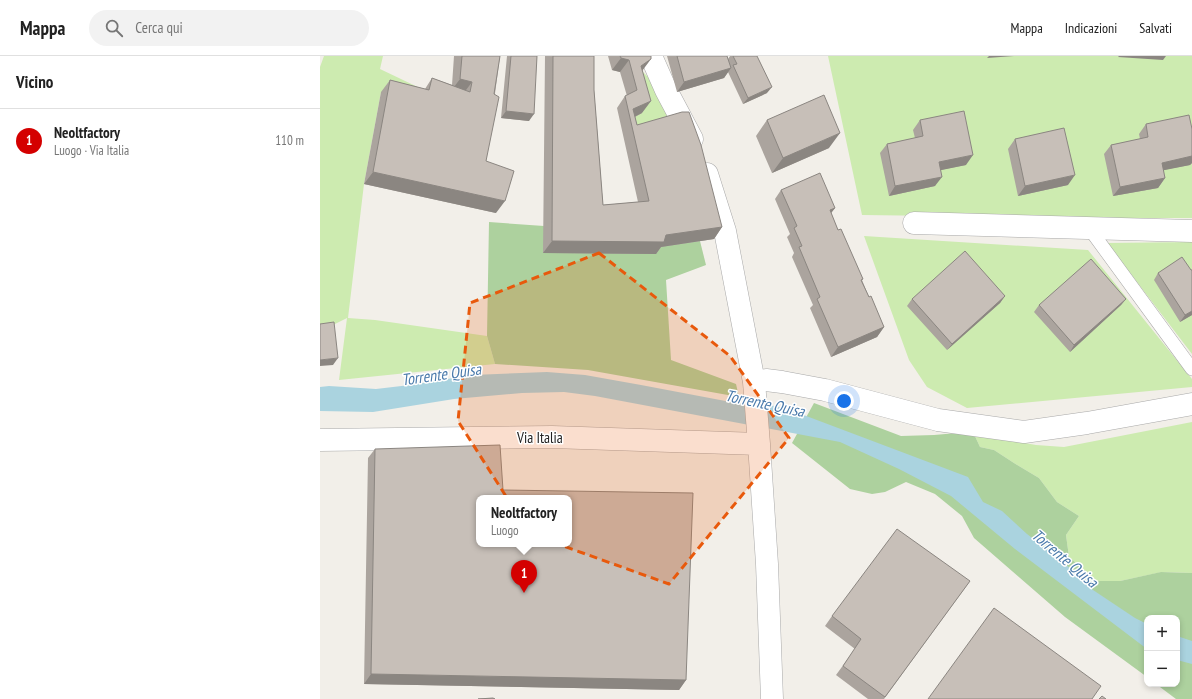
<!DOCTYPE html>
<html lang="it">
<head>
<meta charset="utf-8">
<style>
  :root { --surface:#fff; --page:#f2f2f2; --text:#222; --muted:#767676; --line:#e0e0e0; --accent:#d40000 }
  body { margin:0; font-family:"PT Sans Narrow",sans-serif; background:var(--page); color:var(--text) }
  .controls { position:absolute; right:12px; bottom:12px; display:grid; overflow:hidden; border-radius:8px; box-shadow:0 2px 6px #0003 }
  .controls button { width:36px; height:36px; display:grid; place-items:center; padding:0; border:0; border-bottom:1px solid var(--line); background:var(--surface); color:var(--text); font:20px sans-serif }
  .you { position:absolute; left:524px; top:345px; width:14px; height:14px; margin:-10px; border:3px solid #fff; border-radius:50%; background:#1a73e8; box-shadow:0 0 0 6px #1a73e833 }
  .badge { display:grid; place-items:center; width:26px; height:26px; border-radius:50%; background:var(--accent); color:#fff; font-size:13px; font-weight:700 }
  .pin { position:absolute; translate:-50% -33px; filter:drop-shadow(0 1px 2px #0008) }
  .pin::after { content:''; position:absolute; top:21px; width:14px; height:12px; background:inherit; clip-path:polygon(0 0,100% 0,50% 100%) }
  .popup { position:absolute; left:156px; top:439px; width:96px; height:52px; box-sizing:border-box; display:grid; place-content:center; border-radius:8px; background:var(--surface); filter:drop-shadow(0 1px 3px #0005); font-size:13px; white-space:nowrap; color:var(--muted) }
  .popup b { font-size:15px; color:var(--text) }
  .popup::after { content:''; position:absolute; left:50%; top:100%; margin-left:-8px; border:8px solid transparent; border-top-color:var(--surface) }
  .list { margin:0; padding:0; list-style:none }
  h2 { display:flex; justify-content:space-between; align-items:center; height:52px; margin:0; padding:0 16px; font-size:17px }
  h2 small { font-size:13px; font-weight:400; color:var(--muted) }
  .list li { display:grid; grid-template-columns:26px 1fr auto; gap:12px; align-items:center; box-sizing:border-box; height:64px; padding:0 16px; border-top:1px solid var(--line) }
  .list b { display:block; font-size:15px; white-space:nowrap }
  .list p { margin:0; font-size:13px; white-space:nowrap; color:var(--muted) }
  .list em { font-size:13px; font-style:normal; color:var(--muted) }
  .icon { flex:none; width:22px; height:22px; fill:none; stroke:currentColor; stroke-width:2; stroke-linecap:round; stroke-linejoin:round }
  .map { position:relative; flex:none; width:872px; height:643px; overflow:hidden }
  header { display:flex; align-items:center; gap:24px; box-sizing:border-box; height:56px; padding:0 20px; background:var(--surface); border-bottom:1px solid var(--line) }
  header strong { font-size:19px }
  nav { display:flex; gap:22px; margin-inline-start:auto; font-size:14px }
  .search { width:280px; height:36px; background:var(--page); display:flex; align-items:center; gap:10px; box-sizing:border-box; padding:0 14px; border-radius:22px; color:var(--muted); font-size:15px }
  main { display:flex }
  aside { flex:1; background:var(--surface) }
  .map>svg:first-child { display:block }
</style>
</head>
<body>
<header>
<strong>Mappa</strong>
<div class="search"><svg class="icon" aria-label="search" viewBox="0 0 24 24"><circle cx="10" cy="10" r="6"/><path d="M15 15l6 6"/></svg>Cerca qui</div>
<nav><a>Mappa</a><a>Indicazioni</a><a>Salvati</a></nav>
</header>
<main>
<aside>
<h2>Vicino<small></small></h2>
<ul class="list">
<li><span class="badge">1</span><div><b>Neoltfactory</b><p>Luogo · Via Italia</p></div><em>110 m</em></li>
</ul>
</aside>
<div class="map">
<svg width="872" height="643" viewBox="0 0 872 643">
  <rect width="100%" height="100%" fill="#f2efe9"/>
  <!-- grass -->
  <path fill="#cdebb0" d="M4 0H63L60 13 104 34 61 36 44 128 28 262 55 264 167 280 175 308 19 324 27 262 15 268 0 269V11Z
    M508 0H872V162H777L542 159Z
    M322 15 339 32 354 68 308 81 304 65Z
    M544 180 768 194 872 323V331L647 352 607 331 589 304Z
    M872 186V298L787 187Z
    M872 366V517L842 516 800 525H777L749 501 746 479 759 460 737 446 719 422 694 407 674 394 660 391 654 378 716 389 744 391Z"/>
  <!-- forest -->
  <path fill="#add19e" d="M169 166 224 170 338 191 380 185 386 209 346 224 351 304 416 328 419 341 268 314 175 308 167 280Z
    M494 347 581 380 614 379 637 377 654 378 660 391 674 394 694 407 719 422 737 446 759 460 746 479 749 501 777 525H800L841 516 872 517V643H856L836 628H857V562H827V621L745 561 654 482 642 460 615 438 586 426 565 436 552 438 530 433 472 387Z"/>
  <!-- water -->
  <path fill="#aad3df" d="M227 316 265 319 321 329 416 347 456 350 473 355 648 421 663 446 682 455 707 478 742 505 773 534 815 562 827 568V593L695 493 631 440 579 413 520 386 275 340 244 336 202 337 134 343 53 356 0 355V331L9 330 56 333 90 329 152 319Z
    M857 580 872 585V608L857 604Z"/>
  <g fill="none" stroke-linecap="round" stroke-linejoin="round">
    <!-- lane casing -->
    <g stroke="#a9a9a9" stroke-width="14">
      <path id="lane" d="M769 172 872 313"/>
    </g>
    <!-- street casing -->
    <g stroke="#a9a9a9" stroke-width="23">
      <path id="street" d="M331 0 346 34 372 83
        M387 118 405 175 434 326 439 388 447 508 452 643
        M594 167 872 175
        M434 326 446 324 462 326 505 334 618 364 704 376 767 367 872 348
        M0 384 232 381 439 388"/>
    </g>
    <!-- lane -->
    <use href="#lane" stroke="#fff" stroke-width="13"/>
    <!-- street -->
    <use href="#street" stroke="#fff" stroke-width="22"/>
  </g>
  <!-- wall -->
  <path fill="#aba49e" d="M134 0H180L166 105 176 157 44 128 61 36 70 24 105 33 112 22 132 29Z
    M187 0H217L209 65 181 62Z
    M225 0H274V34L283 149 318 146 297 52 305 40H307L300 16 292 14 288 0H331L322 15V57L315 61 317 69 402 171 394 183 341 191 336 198 223 197Z
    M347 0H407L408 3 410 0H413L447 37 423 48 408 16 404 22 357 36Z
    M447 64 509 92 452 117 436 80Z
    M600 64 646 109 620 114 615 130 569 140 560 97 567 88 595 82 593 74Z
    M826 68 872 73V107L870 109 843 114 845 122 838 132 793 140 784 98 791 89 820 83 819 78Z
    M695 83 748 129 698 140 688 93Z
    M461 134 515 152 511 157 518 174 543 223 542 224 549 241 564 271 557 281 511 301 490 252 493 249 472 201 474 197 467 181 470 178 455 143Z
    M871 214 872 259 860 266 834 224 838 217Z
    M685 240 680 247 627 294 587 250 592 243Z
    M806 243 801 249 750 296 714 256 719 249Z
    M55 393 183 434 366 624 359 634 44 628 48 402Z
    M650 525 564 643H548L516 619 535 593 505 570 512 560Z"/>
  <!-- shaded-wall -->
  <path fill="#8b8681" d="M669 0H694L667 2Z
    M799 0H846L843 4 798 1Z
    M301 2 309 4 300 16 292 14Z
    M331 3 322 15 313 22 321 10Z
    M411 12 404 22 357 36 364 26Z
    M140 23 152 26 143 38 131 35Z
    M452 31 447 37 423 48 428 42Z
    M331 45 322 57 310 63 313 53Z
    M186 55 214 58 209 65 181 62Z
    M520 77 509 92 452 117 463 102Z
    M653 99 646 109 612 116 619 106Z
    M872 100V107L870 109 835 116 842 107Z
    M53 116 185 145 176 157 44 128Z
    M755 119 748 129 698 140 705 130Z
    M622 121 615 130 569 140 575 130Z
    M845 122 838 132 793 140 800 131Z
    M515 152 508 161 510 154Z
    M402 171 394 183 341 191 336 198 223 197 232 185 346 179Z
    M685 240 680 247 627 294 632 288Z
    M806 243 801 249 750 296 754 289Z
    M872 255V259L860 266 865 259Z
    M564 271 557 281 511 301 518 291Z
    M18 302 13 309 0 310V304Z
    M51 618 366 624 359 634 44 628Z"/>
  <!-- building -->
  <path fill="#c7bfb8" stroke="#8b8681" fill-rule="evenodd" d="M142 0H180L174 38 179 41 166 105 194 115 185 145 53 116 70 24 109 34 112 22 150 36 152 26 140 23Z
    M191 0H217L214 58 186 55Z
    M233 0H274V34L283 149 329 145 305 40 317 34 309 4 301 2 300 0H331V3L321 10 331 45 313 53 317 69 362 56H369L381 89 402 171 346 179 344 186 232 185Z
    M357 0H407L411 12 364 26Z
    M413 0H437L452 31 428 42 413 9 417 8Z
    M504 39 520 77 463 102 447 64Z
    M644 55 653 99 619 106 622 121 575 130 567 88 603 80 600 64Z
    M869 59 872 73V100L842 107 845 122 800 131 791 89 828 81 826 68Z
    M744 72 755 119 705 130 695 83Z
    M500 117 515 152 510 154 518 174 521 173 543 223 541 224 549 241 551 240 564 271 518 291 497 243 500 241 479 191 482 190 474 172 477 170 461 134Z
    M645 195 685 240 632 288 592 243Z
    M862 201 871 214H872V255L865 259 838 217Z
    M771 203 806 243 754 289 719 249Z
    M14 266 18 302 0 304V268Z
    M180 389 183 434 373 437 366 624 51 618 55 393ZM159 442H249V488H159Z
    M577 473 650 525 565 641 523 610 541 583 512 560Z
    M674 552 781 630 772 643H608Z
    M782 640 786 643H779Z
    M173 642 175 643H158Z"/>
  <!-- marked area -->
  <path fill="#e8590c" fill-opacity="0.2" stroke="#e8590c" stroke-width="3" stroke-dasharray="8 5" stroke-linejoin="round" d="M279 197 410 300 469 382 349 528 210 478 138 365 150 247Z"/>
  <g text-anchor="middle" stroke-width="3" stroke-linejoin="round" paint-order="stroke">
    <!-- street labels -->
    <g font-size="15" fill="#222" stroke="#fff">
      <text x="220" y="387">Via Italia</text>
    </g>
    <!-- water labels -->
    <g font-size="16" font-style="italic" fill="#4a7aab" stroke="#fff">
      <text transform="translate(121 318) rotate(-8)" y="6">Torrente Quisa</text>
      <text transform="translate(445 347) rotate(12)" y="6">Torrente Quisa</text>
      <text transform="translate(745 502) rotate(40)" y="6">Torrente Quisa</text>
    </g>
  </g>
</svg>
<div class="controls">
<button>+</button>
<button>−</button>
</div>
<div class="you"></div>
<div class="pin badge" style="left:204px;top:537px">1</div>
<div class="popup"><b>Neoltfactory</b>Luogo</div>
</div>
</main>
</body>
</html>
